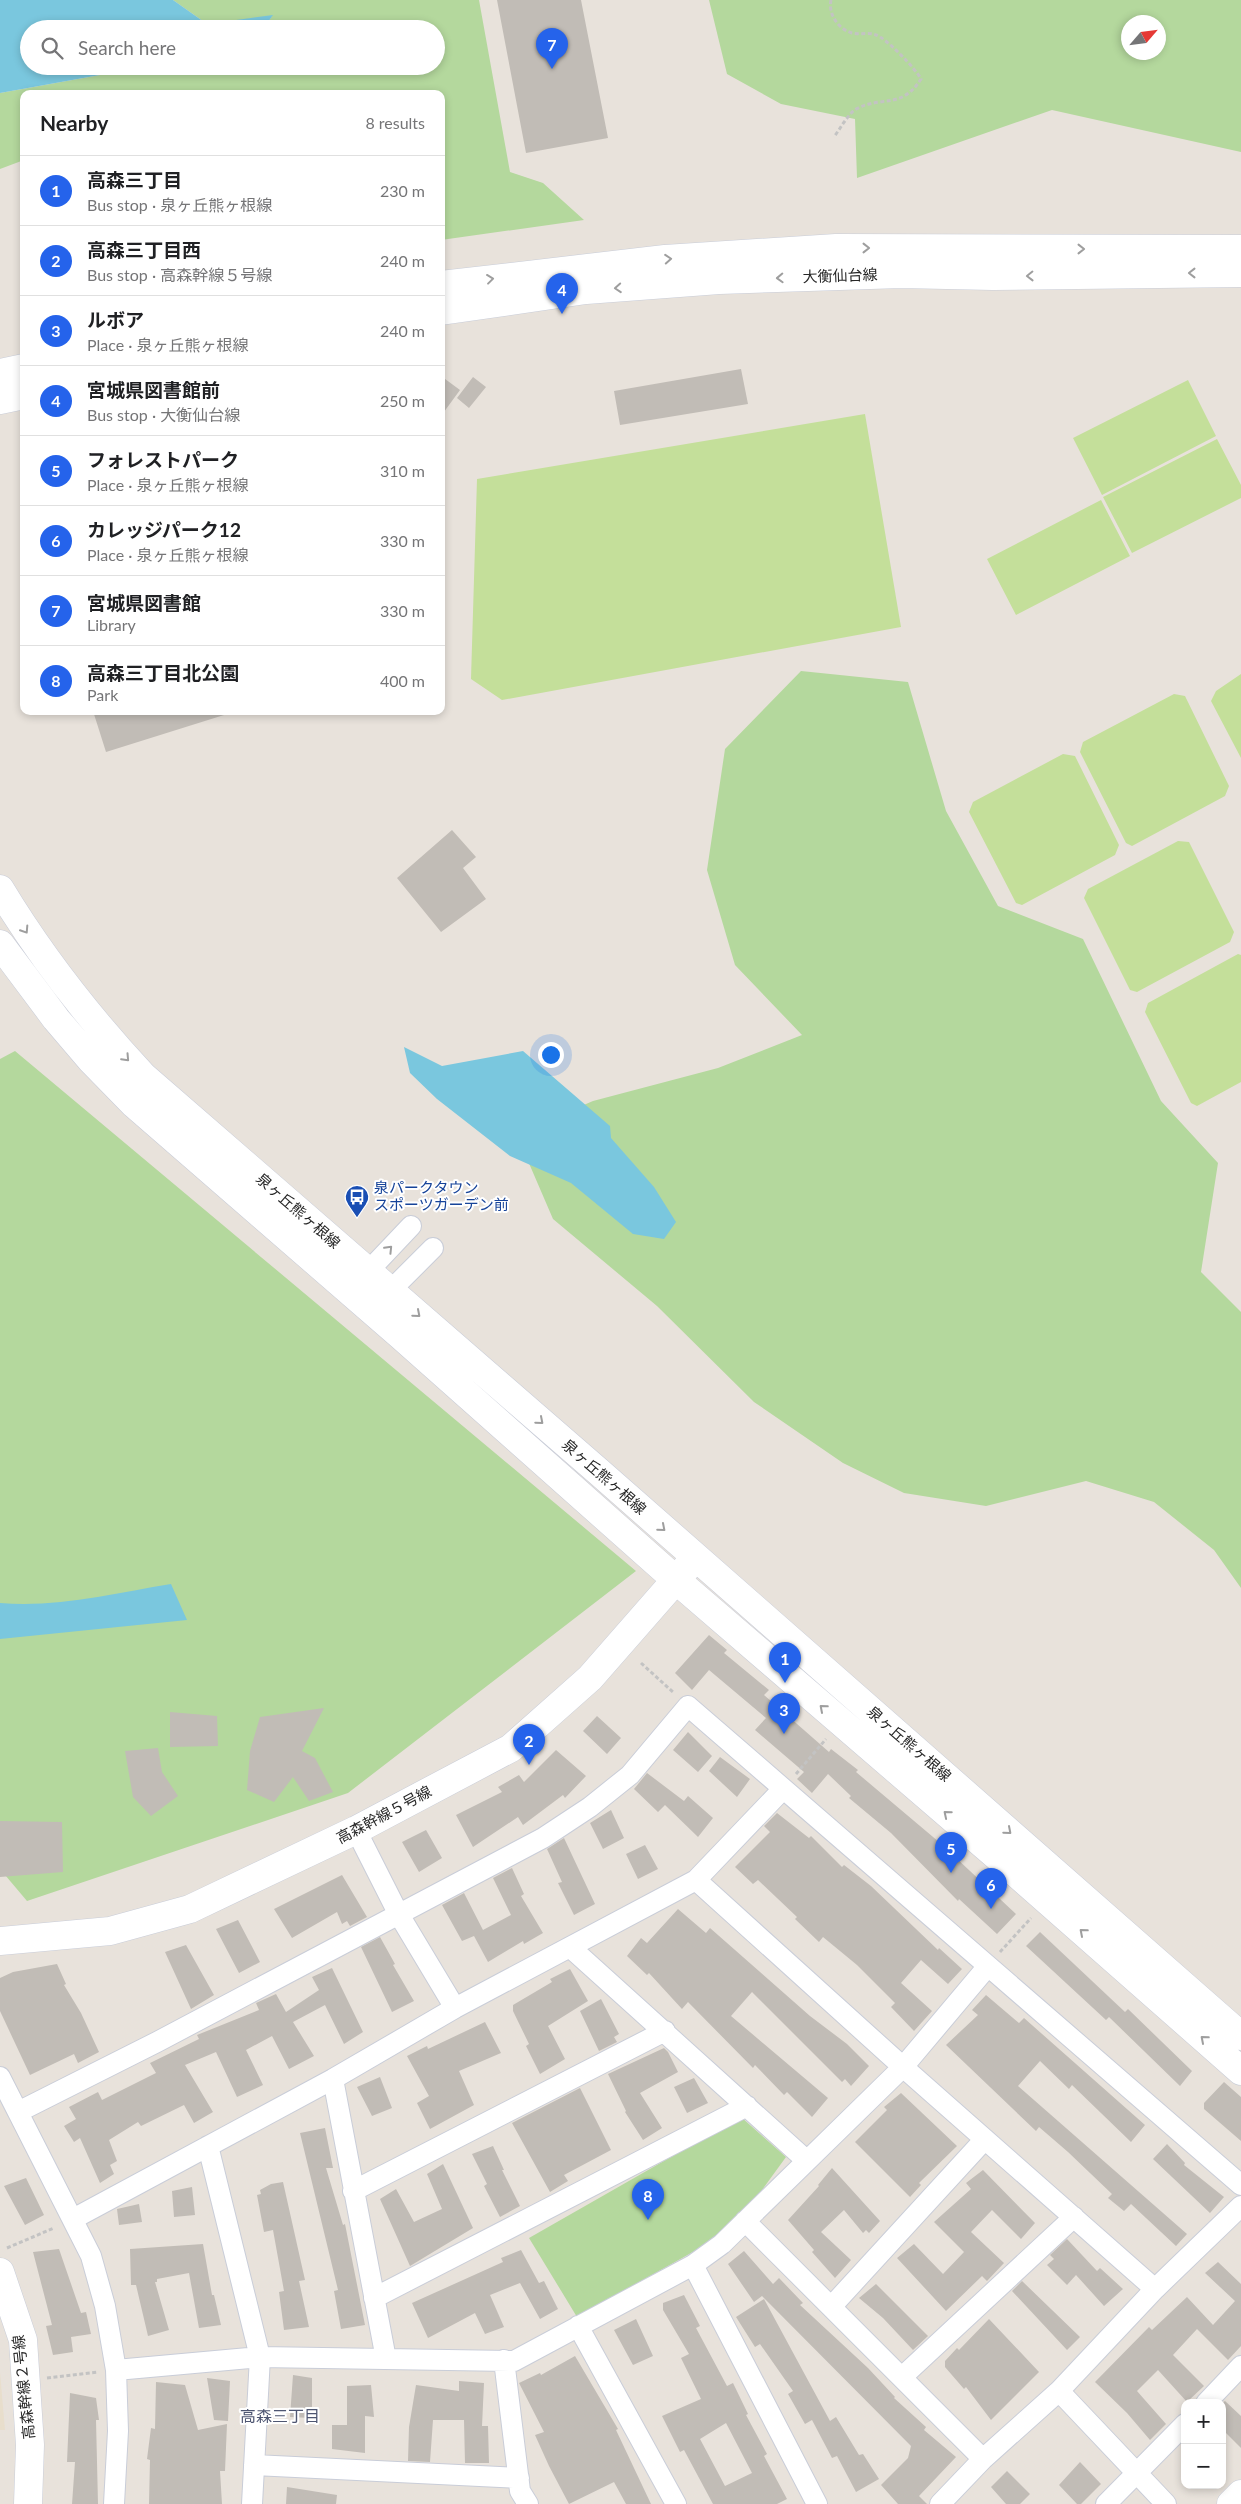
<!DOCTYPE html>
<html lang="en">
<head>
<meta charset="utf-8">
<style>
  :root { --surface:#fff; --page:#f2f2f2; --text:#202124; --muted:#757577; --line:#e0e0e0; --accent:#2563eb }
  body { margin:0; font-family:Lato,"Noto Sans JP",sans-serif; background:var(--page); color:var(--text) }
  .controls { position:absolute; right:15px; bottom:15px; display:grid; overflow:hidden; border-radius:10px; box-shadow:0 2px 8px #0003 }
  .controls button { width:45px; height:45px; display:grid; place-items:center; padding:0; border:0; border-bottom:1px solid var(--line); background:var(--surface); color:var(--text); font:25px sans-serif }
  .compass { position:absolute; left:1121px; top:15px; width:45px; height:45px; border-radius:50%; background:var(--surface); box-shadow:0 2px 8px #0003; rotate:62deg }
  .you { position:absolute; left:550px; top:1054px; width:18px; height:18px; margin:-12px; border:4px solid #fff; border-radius:50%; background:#1a73e8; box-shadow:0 0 0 8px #1a73e833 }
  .badge { display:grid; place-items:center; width:32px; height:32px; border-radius:50%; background:var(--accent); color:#fff; font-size:16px; font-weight:700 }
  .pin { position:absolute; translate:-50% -41px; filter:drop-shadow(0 1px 2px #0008) }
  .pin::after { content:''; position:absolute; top:26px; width:18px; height:15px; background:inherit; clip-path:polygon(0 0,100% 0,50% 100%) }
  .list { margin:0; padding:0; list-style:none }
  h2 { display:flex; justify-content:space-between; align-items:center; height:65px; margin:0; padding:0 20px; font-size:21px }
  h2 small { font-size:16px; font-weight:400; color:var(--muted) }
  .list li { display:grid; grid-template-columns:32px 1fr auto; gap:15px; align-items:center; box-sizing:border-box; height:70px; padding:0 20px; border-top:1px solid var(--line) }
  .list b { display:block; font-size:19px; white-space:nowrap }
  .list p { margin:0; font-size:16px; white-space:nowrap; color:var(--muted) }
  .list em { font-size:16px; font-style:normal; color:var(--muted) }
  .icon { flex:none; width:28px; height:28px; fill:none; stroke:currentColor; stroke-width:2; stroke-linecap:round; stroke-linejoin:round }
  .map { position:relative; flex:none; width:1241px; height:2504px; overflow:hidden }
  .search { position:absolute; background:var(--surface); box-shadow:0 2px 8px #0003; left:20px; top:20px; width:425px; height:55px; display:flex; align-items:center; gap:12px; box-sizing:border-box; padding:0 18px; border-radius:28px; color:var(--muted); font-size:19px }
  .panel { position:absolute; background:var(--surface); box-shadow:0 2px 8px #0003; left:20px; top:90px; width:425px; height:625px; border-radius:10px }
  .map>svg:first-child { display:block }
</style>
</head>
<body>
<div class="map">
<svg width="1241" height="2504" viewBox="0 0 1241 2504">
  <rect width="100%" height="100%" fill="#e8e2db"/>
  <!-- education -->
  <path fill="#e8decc" d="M0 2372 5 2430H0Z"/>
  <!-- green -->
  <path fill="#b4d89d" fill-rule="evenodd" d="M173 0H479L510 172 543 183 584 220 441 240V94H24V160L0 169V93L150 66 286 70 284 66H436V29H263L272 16 207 24Z
    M709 0H1241V152L1052 110 857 178 855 119 781 104 727 74ZM1158 22V52H1128V22Z
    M801 671 908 682 946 811 998 906 1083 939 1161 1101 1218 1163 1201 1272 1241 1312V1588L1214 1550 1154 1502 1086 1481 986 1506 904 1493 843 1463 754 1402 657 1306 553 1219 525 1154 537 1125 593 1101 718 1068 802 1035 735 965 707 870 725 749Z
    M15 1051 636 1571 348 1793 27 1901 0 1869V1059Z
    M741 2117 786 2157 754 2201 716 2239 577 2317 529 2238Z"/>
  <!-- pitch -->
  <path fill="#c4df9a" d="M1188 380 1216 436 1102 495 1073 438Z
    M865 414 901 627 502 700 471 679 477 479Z
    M1217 439 1241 485V498L1132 553 1103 497Z
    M1101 500 1130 556 1016 615 987 559Z
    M1241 674V758L1211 701 1216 691Z
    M1174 694 1185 696 1229 786 1225 796 1132 846 1126 843 1080 752 1083 742Z
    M1063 754 1075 756 1119 845 1115 855 1022 905 1016 903 969 812 973 802Z
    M1178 841 1189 842 1234 932 1230 942 1137 992 1130 990 1084 898 1088 889Z
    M1238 954 1241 955V1082L1197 1106 1191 1103 1145 1012 1148 1003Z"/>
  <!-- water -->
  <path fill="#7ac7de" d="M0 0H173L207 24 273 15 263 29H29V66H150L0 93Z
    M218 66H284L287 70H236Z
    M404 1047 442 1066 523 1051 610 1126 611 1138 654 1187 676 1222 664 1239 633 1234 571 1183 510 1156 437 1099 410 1073Z
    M171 1584 187 1620 0 1639V1603C57 1608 115 1593 171 1584Z"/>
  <!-- building -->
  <path fill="#c1bcb6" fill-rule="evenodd" d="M497 0H581L608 138 526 153Z
    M741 369 748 404 620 425 614 391Z
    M441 376 460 390 441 416Z
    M473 377 486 387 469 408 457 398Z
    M93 711H224V715L106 752Z
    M452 830 476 857 463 868 486 899 441 932 397 878Z
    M709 1635 727 1650 724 1653 769 1690 764 1695 829 1752 831 1749 858 1770 856 1772 939 1842 1016 1914 997 1934 959 1899 958 1901 891 1833 849 1798 851 1796 828 1774 812 1793 797 1779 804 1772 755 1730 766 1718 709 1670 692 1690 675 1673Z
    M324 1708 302 1751 315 1758 333 1792 309 1801 293 1777 274 1802 247 1790 250 1751 260 1717Z
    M170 1712 217 1716 218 1746 170 1747Z
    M597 1716 621 1738 607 1754 583 1731Z
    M688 1732 712 1756 698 1772 673 1750Z
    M158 1748 162 1772 178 1796 151 1816 133 1797 125 1751Z
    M556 1750 586 1776 565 1798 563 1795 523 1825 518 1817 473 1847 456 1815 502 1792 498 1787 519 1775 524 1782Z
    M720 1757 750 1779 737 1797 709 1771Z
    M647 1773 684 1801 688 1796 713 1818 698 1837 665 1805 658 1812 634 1789Z
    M611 1810 624 1838 603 1849 590 1823Z
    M777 1813 809 1838 811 1836 842 1867 844 1865 871 1886 938 1950 939 1948 962 1969 948 1984 921 1960 901 1983 932 2011 914 2031 891 2007 895 2003 857 1965 823 1937 819 1942 795 1919 797 1917 758 1880 753 1884 735 1867 770 1832 764 1826Z
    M0 1821 62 1822 63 1872 0 1877Z
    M426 1830 442 1858 419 1872 402 1842Z
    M564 1838 595 1904 574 1915 558 1883 562 1882 547 1849Z
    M645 1845 658 1869 638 1879 626 1854Z
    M512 1868 524 1894 521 1896 543 1933 524 1944 523 1941 488 1962 474 1936 462 1941 442 1905 464 1893 483 1930 511 1915 493 1878Z
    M342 1875 367 1917 350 1926 347 1921 342 1924 337 1912 292 1938 274 1909Z
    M678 1909 706 1933 710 1928 810 2016 847 2044 869 2066 851 2086 845 2079 842 2082 752 1992 731 2016 828 2098 812 2117 787 2092 784 2095 755 2065 753 2068 688 2002 682 2009 649 1973 647 1975 627 1956 641 1938 647 1943Z
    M238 1920 260 1962 239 1973 216 1929Z
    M1040 1932 1125 2012 1128 2009 1192 2071 1180 2086 1109 2017 1106 2020 1026 1946Z
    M380 1937 395 1964 393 1965 414 2001 392 2012 361 1947Z
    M186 1945 214 1995 191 2009 165 1952Z
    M57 1964 66 1984 64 1985 81 2013 99 2052 78 2063 74 2054 30 2075 0 2011V1978L13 1972Z
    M332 1968 363 2032 344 2044 325 2005 293 2022 314 2056 289 2069 272 2036 246 2050 263 2085 237 2097 216 2052 185 2065 213 2112 194 2123 184 2105 141 2126 138 2122 109 2140 117 2161 110 2165 114 2174 100 2183 80 2138 74 2142 64 2126 76 2119 69 2107 98 2092 102 2100 156 2073 150 2063 199 2039 197 2035 259 2010 256 2003 276 1994 286 2012 319 1990 312 1977Z
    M570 1969 588 2001 548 2026 565 2059 540 2074 526 2046 529 2044 513 2011V2005L552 1982 550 1979Z
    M986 1995 1019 2023 1024 2018 1145 2125 1131 2142 1072 2085 1069 2089 1040 2061 1018 2086 1187 2234 1176 2246 1131 2204 1124 2211 1108 2198 1112 2194 1068 2152 1039 2127 1036 2131 946 2045 978 2015 972 2010Z
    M601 1999 619 2034 614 2037 617 2042 599 2051 580 2011Z
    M485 2022 501 2053 459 2071 474 2105 430 2129 417 2103 429 2096 407 2056 427 2046 428 2049Z
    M664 2048 668 2052 678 2072 640 2093 662 2128 643 2140 625 2112 626 2111 608 2074Z
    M380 2077 392 2108 372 2116 357 2087Z
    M694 2078 708 2103 687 2113 674 2087Z
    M1224 2082 1241 2097V2141L1204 2109V2103Z
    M580 2088 611 2150 564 2175 568 2181 550 2192 512 2123Z
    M901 2093 957 2146 919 2183 921 2185 910 2197 855 2142 887 2110 884 2107Z
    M325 2128 333 2168H326L343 2225 345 2224 365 2325 341 2329 334 2291 338 2290 300 2133Z
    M1167 2144 1185 2163 1184 2165 1224 2197 1210 2213 1153 2159Z
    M493 2146 504 2170H502L520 2206 500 2217 484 2186 487 2184 472 2154Z
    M443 2164 473 2228 410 2266 380 2199 396 2189 414 2222 442 2209 427 2174Z
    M832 2168 880 2221 869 2233 866 2230 863 2233 844 2210 821 2232 851 2260 835 2278 812 2252 814 2250 788 2220 819 2186 818 2185Z
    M983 2170 1035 2223 1021 2239 992 2210 971 2232 1004 2263 987 2281 982 2276 946 2311 897 2258 914 2244 943 2274 964 2252 934 2222 971 2189 966 2183Z
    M26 2178 44 2215 25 2225 4 2186Z
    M283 2182 305 2280 299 2281 309 2327 284 2330 279 2292 284 2291 273 2230 264 2232 257 2195 261 2194 260 2190 271 2184Z
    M192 2187 195 2215 174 2217 172 2191Z
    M139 2204 142 2222 119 2225 117 2209Z
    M1067 2239 1097 2271 1100 2268 1123 2289 1104 2306 1076 2275 1067 2285 1047 2265 1054 2259 1050 2255Z
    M203 2244 212 2295H214L221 2325 199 2328 189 2273 157 2279V2282H155L169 2330 148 2336 136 2285H131L130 2249Z
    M59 2249 81 2313 86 2312 91 2334 71 2337 73 2352 53 2355 46 2326 52 2325 33 2252Z
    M521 2250 539 2283 544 2281 558 2309 540 2319 520 2283 490 2295 504 2327 485 2334 475 2313 428 2338 412 2303 503 2262 501 2258Z
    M744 2251 773 2284 779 2278 803 2303 800 2305 868 2368 895 2397 894 2398 926 2427 924 2430 956 2457 919 2496 927 2504H898L881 2485 908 2458 911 2446 762 2296 754 2302 728 2264Z
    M1218 2262 1241 2284V2346L1228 2360 1197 2329 1173 2355 1204 2386 1187 2402 1158 2370 1137 2391 1166 2424 1150 2440 1127 2413 1095 2382 1149 2327 1152 2330 1187 2297 1213 2325 1235 2301 1205 2273Z
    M1022 2281 1080 2337 1067 2350 1012 2291Z
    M876 2284 928 2336 913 2350 883 2318 859 2298Z
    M684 2295 700 2326 696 2328 727 2386 733 2383 748 2414 746 2415 767 2454 764 2456 787 2499 777 2504H713L684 2450 680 2452 662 2416 701 2399 681 2358 689 2354 663 2310V2303ZM726 2423 752 2473 725 2486 700 2439Z
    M764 2299 830 2421 836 2417 859 2455 863 2454 879 2479 856 2492 837 2456 832 2458 812 2420 805 2424 788 2394 793 2391 760 2344 755 2347 736 2317Z
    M636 2319 653 2356 633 2365 614 2330Z
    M989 2319 1039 2372 991 2420 966 2387 964 2389 945 2367V2361L957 2348 959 2350Z
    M575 2356 618 2429 616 2430 651 2504H626L614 2482 569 2504 549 2466 535 2435 544 2432 519 2383 540 2373 541 2375Z
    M293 2375 312 2378V2418L290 2417Z
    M207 2378 230 2381 228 2421 214 2420Z
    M459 2381 484 2383 482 2426H488L489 2463H465L464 2420H433L430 2462 408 2461 409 2427 416 2385 459 2391Z
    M156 2382 185 2385 198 2430 227 2424 225 2471H220L222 2504H149L150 2460 147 2459 151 2428 155 2429Z
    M371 2385 374 2417 365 2416V2453L332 2449V2425H347V2386Z
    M70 2393 96 2398 99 2420H96L98 2504H72L75 2462H67Z
    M1225 2401 1241 2416V2448L1222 2429V2403Z
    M1080 2462 1101 2484 1081 2504H1077L1059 2485Z
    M1007 2471 1030 2494 1020 2504H1006L991 2487Z
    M287 2487 337 2495 336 2504H286Z"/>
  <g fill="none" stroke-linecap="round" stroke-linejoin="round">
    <!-- street casing -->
    <g stroke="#c9cdd8" stroke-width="22">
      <path id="street" d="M359 1281 411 1226
        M390 1291 433 1248
        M356 1830 398 1913 455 2008
        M696 1880 903 2067 1155 2289
        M571 1948 806 2160
        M0 2077 91 2256 105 2306 116 2370 118 2431 114 2504
        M333 2079 386 2359
        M18 2112 157 2042 543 1838 590 1807 630 1775 688 1706 1241 2185
        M208 2146 260 2357 252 2504
        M353 2191 665 2031
        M73 2219 333 2079 455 2008 696 1880 782 1790
        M745 2221 983 2459
        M693 2265 817 2504
        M374 2298 747 2106
        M831 2307 985 2139
        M578 2326 676 2504
        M504 2360 520 2491 528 2504
        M116 2370 260 2357 514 2361 693 2265 722 2244 903 2067 988 1966
        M902 2377 1074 2217
        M1059 2391 1166 2504
        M1206 2403 1241 2366
        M254 2465 519 2478
        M940 2504 983 2459 1059 2391 1155 2289 1241 2206
        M1106 2504 1185 2424"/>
    </g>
    <!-- secondary casing -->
    <g stroke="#c9cdd8" stroke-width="29">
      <path id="secondary" d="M441 285 665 259 836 248 1241 249
        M441 311 586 290 719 280 901 274 993 276 1241 273
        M0 373 24 368
        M0 400 24 395
        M0 889C41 957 89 1018 143 1076L599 1472 1241 2036
        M0 944 56 1019 91 1060 134 1104 400 1335 676 1580 1000 1859 1241 2071
        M0 1941 110 1931 190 1909 356 1830 511 1748 590 1678 688 1566
        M0 2272 23 2340 30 2445 28 2504
        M1231 2504 1241 2494"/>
    </g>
    <!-- path -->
    <path stroke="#c3c3c3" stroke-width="3" stroke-dasharray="4 2.5" stroke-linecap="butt" d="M831 0C828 14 838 29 852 33 860 35 869 32 876 35 886 38 916 69 921 79 901 110 883 95 856 109 848 114 840 129 834 137
      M641 1663 674 1693
      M796 1774 826 1739
      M1000 1952 1031 1918
      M7 2248 54 2228
      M47 2378 98 2372"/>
    <!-- street -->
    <use href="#street" stroke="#fff" stroke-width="20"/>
    <!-- secondary -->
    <use href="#secondary" stroke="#fff" stroke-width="28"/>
  </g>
  <!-- one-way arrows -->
  <defs><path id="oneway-chevron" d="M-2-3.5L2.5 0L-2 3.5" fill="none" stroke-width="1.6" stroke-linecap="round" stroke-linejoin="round" transform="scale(1.25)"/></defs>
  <g stroke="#9e9e9e">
    <use href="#oneway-chevron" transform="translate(866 248)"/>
    <use href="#oneway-chevron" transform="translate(1081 249)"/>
    <use href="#oneway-chevron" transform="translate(668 259) rotate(-4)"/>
    <use href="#oneway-chevron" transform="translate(1192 273) rotate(-180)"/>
    <use href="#oneway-chevron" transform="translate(1030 276) rotate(179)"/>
    <use href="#oneway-chevron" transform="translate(780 278) rotate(178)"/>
    <use href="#oneway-chevron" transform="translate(490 279) rotate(-7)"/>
    <use href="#oneway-chevron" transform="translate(618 288) rotate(176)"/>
    <use href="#oneway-chevron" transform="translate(25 930) rotate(57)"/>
    <use href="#oneway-chevron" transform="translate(126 1058) rotate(47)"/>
    <use href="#oneway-chevron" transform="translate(389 1249) rotate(-46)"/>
    <use href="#oneway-chevron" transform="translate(417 1314) rotate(41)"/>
    <use href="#oneway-chevron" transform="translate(540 1421) rotate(41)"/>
    <use href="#oneway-chevron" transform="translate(662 1528) rotate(41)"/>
    <use href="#oneway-chevron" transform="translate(823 1708) rotate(-139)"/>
    <use href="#oneway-chevron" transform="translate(947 1814) rotate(-140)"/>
    <use href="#oneway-chevron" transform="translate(1008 1831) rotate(41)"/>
    <use href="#oneway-chevron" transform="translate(1083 1932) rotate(-139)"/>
    <use href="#oneway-chevron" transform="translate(1204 2039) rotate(-139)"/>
  </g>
  <!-- icons -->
  <defs>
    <g id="bus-pin" transform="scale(1.25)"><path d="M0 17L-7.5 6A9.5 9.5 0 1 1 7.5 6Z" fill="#1a4fb4" stroke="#fff"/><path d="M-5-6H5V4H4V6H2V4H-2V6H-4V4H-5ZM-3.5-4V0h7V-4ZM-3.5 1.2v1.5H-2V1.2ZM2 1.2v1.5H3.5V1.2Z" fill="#fff"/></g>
  </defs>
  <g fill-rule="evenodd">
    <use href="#bus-pin" x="357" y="1197"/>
  </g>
  <g text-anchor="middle" stroke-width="4" stroke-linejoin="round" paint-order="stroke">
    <!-- street labels -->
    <g font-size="15" fill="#272727" stroke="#fff">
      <text transform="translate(840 276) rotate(-2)" y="5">大衡仙台線</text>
      <text transform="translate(298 1211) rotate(41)" y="5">泉ヶ丘熊ヶ根線</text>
      <text transform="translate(604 1477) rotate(41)" y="5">泉ヶ丘熊ヶ根線</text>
      <text transform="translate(909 1744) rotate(41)" y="5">泉ヶ丘熊ヶ根線</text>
      <text transform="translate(384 1815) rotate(-28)" y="5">高森幹線５号線</text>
      <text transform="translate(24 2387) rotate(-96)" y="5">高森幹線２号線</text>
    </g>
    <!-- transit labels -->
    <g font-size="15" fill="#164399" stroke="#fff" text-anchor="start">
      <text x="374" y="1193">泉パークタウン<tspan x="374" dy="17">スポーツガーデン前</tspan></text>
    </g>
    <!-- neighbourhood labels -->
    <g font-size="16" fill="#4e5672" stroke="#fff">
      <text x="280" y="2422">高森三丁目</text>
    </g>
  </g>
</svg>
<div class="controls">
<button>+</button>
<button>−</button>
</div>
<svg class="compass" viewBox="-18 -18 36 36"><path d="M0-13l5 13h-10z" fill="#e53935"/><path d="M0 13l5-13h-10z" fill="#757577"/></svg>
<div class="you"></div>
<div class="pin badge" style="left:785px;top:1683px">1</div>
<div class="pin badge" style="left:529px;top:1765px">2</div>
<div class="pin badge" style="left:784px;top:1734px">3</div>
<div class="pin badge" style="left:562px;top:314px">4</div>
<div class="pin badge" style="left:951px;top:1873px">5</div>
<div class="pin badge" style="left:991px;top:1909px">6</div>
<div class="pin badge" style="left:552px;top:69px">7</div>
<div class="pin badge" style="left:648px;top:2220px">8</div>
<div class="search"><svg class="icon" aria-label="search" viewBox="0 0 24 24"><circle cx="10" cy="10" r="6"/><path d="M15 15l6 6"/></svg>Search here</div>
<section class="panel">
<h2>Nearby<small>8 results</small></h2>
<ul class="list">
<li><span class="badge">1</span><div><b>高森三丁目</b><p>Bus stop · 泉ヶ丘熊ヶ根線</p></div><em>230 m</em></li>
<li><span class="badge">2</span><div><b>高森三丁目西</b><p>Bus stop · 高森幹線５号線</p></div><em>240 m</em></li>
<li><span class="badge">3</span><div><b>ルボア</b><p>Place · 泉ヶ丘熊ヶ根線</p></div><em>240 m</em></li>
<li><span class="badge">4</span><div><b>宮城県図書館前</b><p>Bus stop · 大衡仙台線</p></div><em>250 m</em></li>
<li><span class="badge">5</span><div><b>フォレストパーク</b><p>Place · 泉ヶ丘熊ヶ根線</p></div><em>310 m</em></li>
<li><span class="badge">6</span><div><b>カレッジパーク12</b><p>Place · 泉ヶ丘熊ヶ根線</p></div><em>330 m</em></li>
<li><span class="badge">7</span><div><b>宮城県図書館</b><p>Library</p></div><em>330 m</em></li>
<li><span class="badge">8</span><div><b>高森三丁目北公園</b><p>Park</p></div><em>400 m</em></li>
</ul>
</section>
</div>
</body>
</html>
